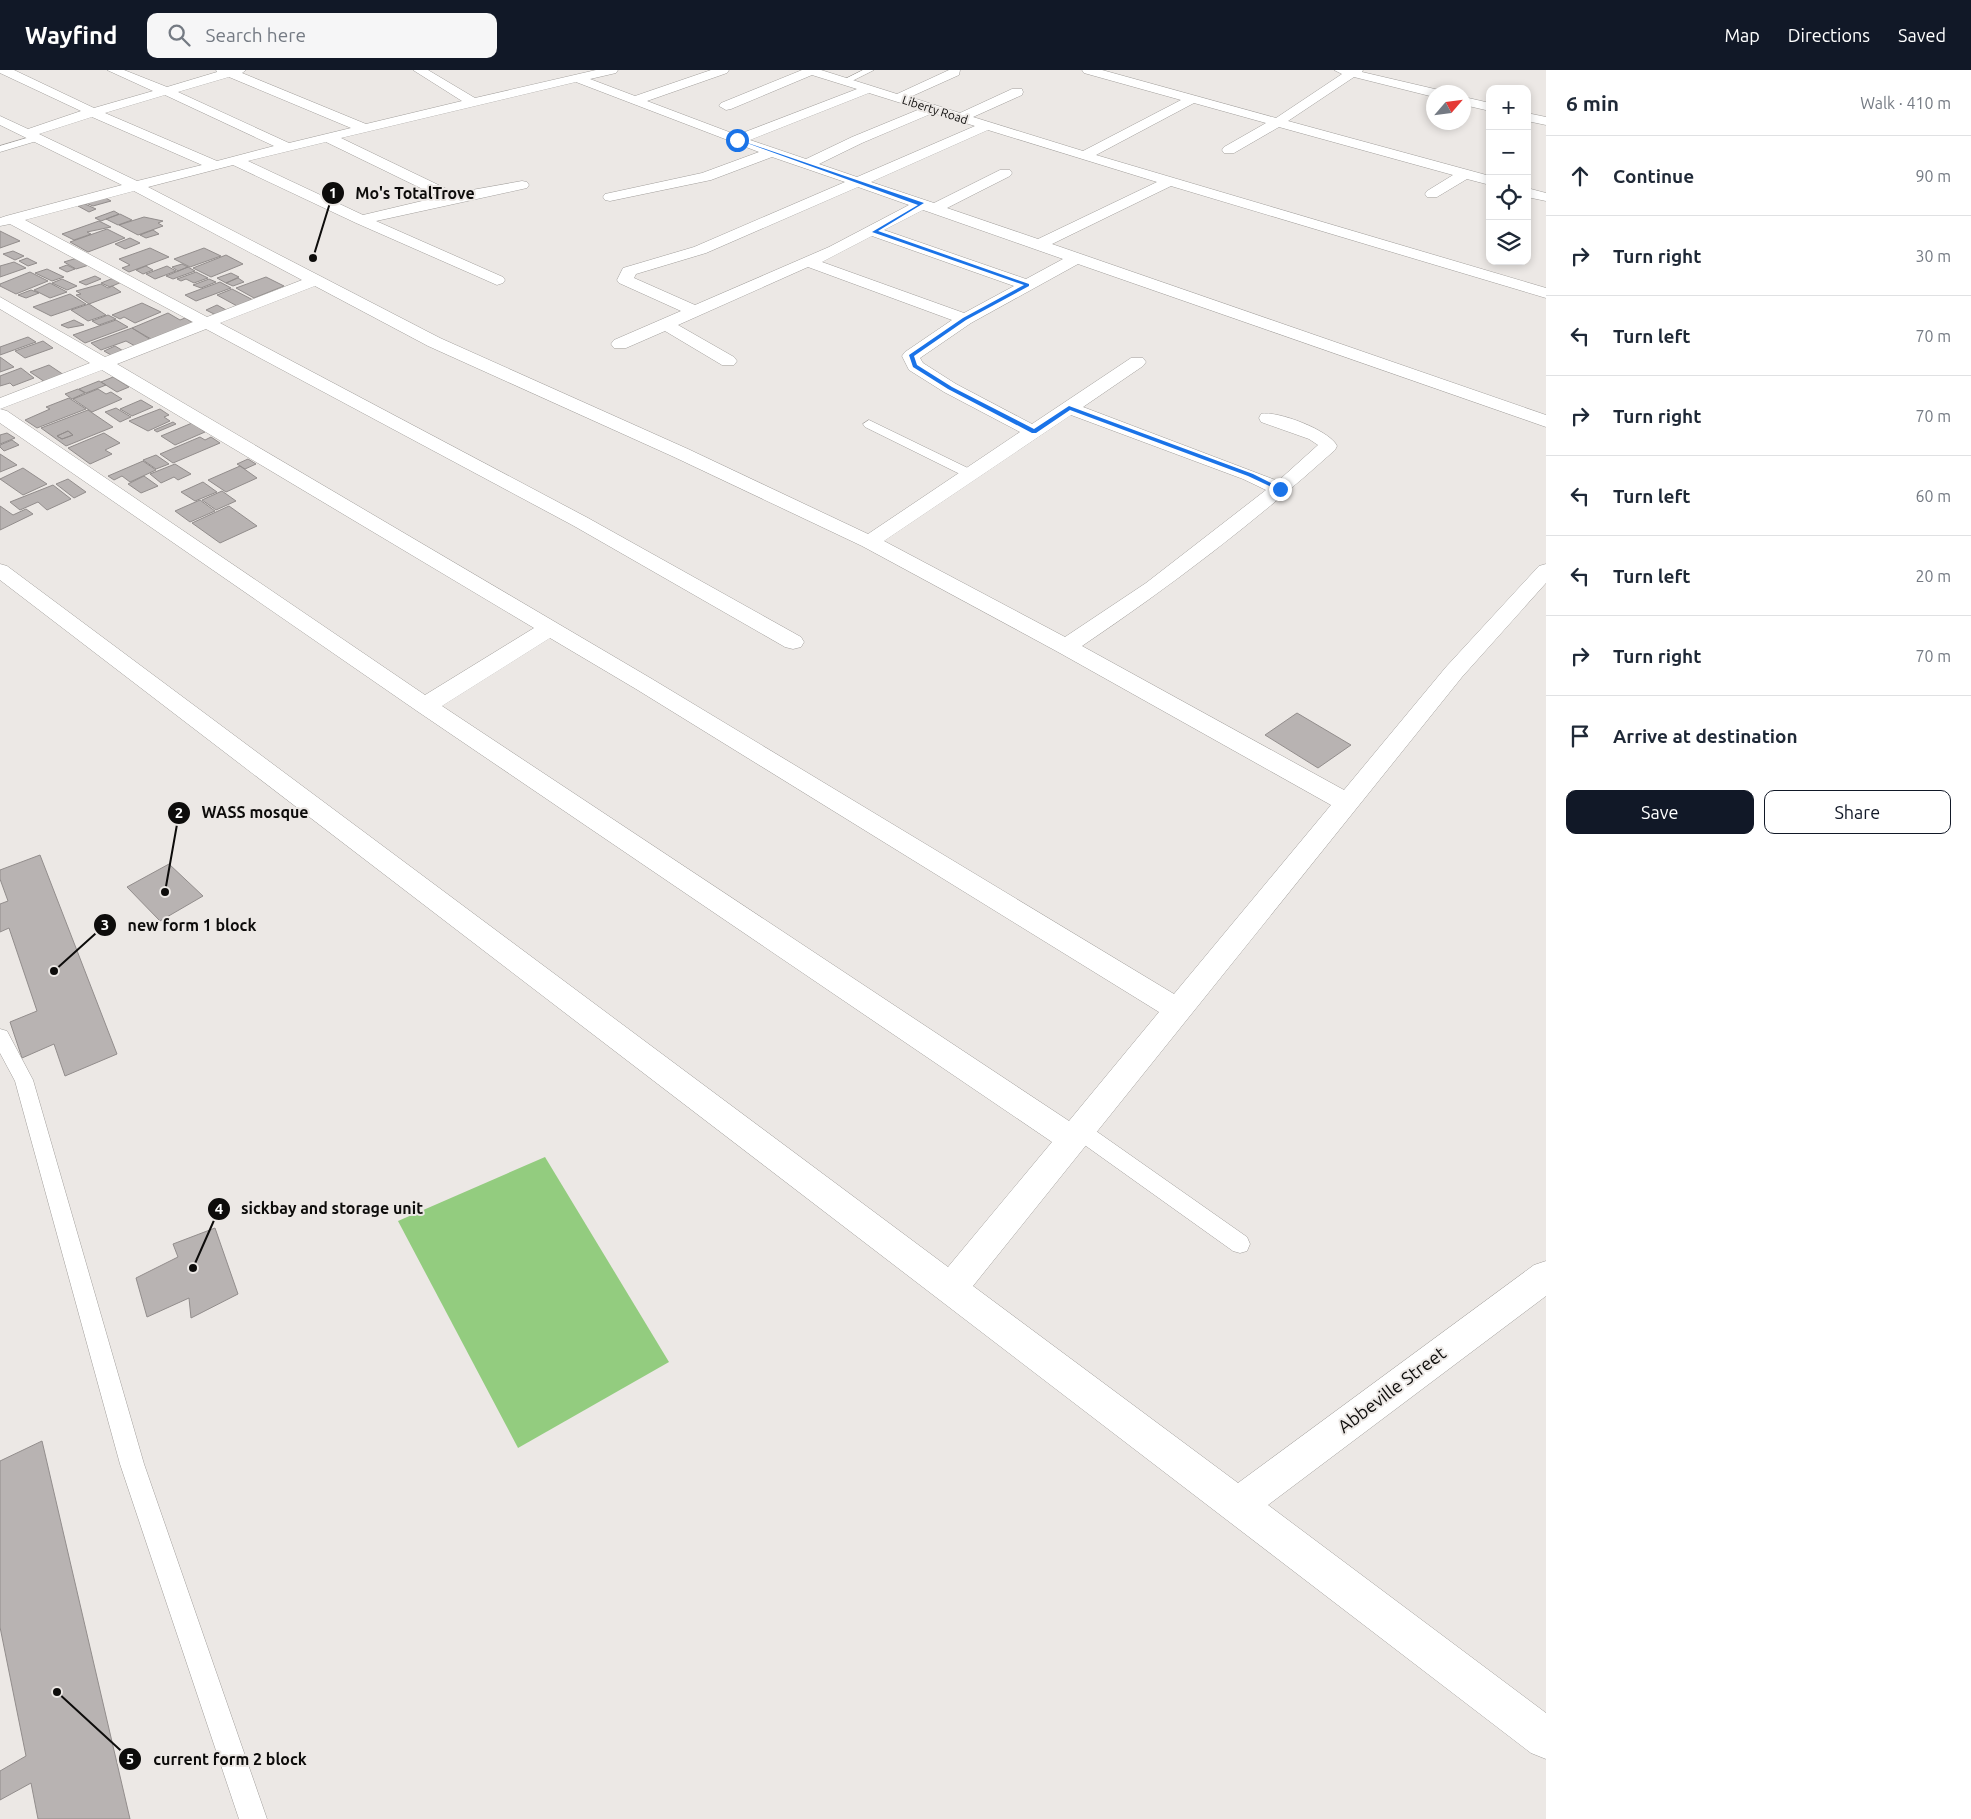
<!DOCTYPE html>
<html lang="en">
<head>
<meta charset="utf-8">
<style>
  :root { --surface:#fff; --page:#f6f6f7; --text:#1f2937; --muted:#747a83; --line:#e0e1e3; --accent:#111827 }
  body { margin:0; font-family:Ubuntu,sans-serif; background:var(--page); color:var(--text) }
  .controls { position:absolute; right:15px; top:15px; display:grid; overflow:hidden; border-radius:10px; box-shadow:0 2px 8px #0003 }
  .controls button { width:45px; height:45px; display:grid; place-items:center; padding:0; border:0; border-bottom:1px solid var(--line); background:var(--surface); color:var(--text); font:25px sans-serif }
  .compass { position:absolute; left:1426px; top:15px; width:45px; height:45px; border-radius:50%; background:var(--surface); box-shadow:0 2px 8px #0003; rotate:62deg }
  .stop { position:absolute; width:15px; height:15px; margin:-11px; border:4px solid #1a73e8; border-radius:50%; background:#fff }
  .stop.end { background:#1a73e8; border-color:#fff; box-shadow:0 1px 5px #0008 }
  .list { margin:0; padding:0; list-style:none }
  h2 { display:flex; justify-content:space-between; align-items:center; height:65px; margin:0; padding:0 20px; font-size:21px }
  h2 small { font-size:16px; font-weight:400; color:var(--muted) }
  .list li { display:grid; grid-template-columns:32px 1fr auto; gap:15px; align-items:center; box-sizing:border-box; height:80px; padding:0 20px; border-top:1px solid var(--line) }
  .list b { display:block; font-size:19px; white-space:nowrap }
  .list em { font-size:16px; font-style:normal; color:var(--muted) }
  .actions { display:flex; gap:10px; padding:15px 20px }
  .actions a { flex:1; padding:11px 0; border:1px solid var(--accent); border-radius:10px; text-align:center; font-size:18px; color:var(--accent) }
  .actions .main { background:var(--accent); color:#fff }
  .icon { flex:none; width:28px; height:28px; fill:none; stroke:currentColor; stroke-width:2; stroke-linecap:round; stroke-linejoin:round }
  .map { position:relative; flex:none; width:1546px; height:1749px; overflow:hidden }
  header { display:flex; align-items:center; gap:30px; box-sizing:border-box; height:70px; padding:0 25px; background:var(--accent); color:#fff }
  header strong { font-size:24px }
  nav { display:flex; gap:28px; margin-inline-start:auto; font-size:18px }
  .search { width:350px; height:45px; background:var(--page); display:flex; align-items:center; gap:12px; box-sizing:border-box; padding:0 18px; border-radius:10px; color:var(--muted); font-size:19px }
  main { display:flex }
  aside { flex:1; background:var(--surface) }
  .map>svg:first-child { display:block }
</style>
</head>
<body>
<header>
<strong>Wayfind</strong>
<div class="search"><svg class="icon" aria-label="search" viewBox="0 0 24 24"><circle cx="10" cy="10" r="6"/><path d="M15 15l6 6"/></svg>Search here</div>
<nav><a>Map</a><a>Directions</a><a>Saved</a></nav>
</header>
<main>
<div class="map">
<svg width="1546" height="1749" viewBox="0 0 1546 1749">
  <rect width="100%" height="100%" fill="#ece8e5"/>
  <!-- green -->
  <path fill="#93cc7f" d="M545 1087 669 1292 518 1378 398 1151Z"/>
  <!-- building -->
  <path fill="#b8b3b2" stroke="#928d8c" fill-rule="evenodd" d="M104 127 111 131 93 136 86 133Z
    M85 134 96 139 89 142 78 136Z
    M114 141 119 144 101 151 95 148Z
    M120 144 132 150 118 155 106 149Z
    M144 147 163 151 158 153 163 156 138 165 119 155Z
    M99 151 111 157 87 162 91 164 74 170 62 164Z
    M107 159 125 168 88 182 70 172Z
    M153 160 159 164 146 168 140 165Z
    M0 161 20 171 0 178Z
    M130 168 140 173 125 179 115 174Z
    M150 178 169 187 129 202 122 198 130 195 119 189Z
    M204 178 221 186 190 197 174 189Z
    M13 181 24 186 15 190 3 184Z
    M226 185 243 194 211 207 193 198Z
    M27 188 37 193 28 196 19 191Z
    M77 188 89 195 76 199 64 192Z
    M14 192 26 198 0 207V196Z
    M182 194 188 197 178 201 172 197Z
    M67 195 75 199 67 202 59 198Z
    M146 196 153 200 143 204 136 200Z
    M167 196 176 201 155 209 146 204Z
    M188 197 195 201 173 209 166 206Z
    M47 199 64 207 52 211 35 203Z
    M30 202 48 211 16 224 0 216V214Z
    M196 202 208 208 194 213 186 209 181 211 177 209Z
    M231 203 239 207 226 213 217 208Z
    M95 206 101 209 86 215 79 212Z
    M116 207 124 211 110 217 101 213Z
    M266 207 284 216 254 228 236 218Z
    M238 208 244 212 233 216 226 213Z
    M62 209 77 216 67 220 52 213Z
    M209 209 216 212 201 218 193 215Z
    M220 212 231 218 196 231 185 225Z
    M50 213 67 222 50 228 34 220Z
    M101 214 108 218 112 216 121 222 89 234 76 225 81 224 76 221Z
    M232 219 253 230 237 236 217 225Z
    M31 220 39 223 26 228 18 225Z
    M70 224 86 234 51 246 33 237Z
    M142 233 161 242 135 253 124 247 120 249 112 245Z
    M89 234 106 245 88 251 71 240Z
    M217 235 228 241 216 245 206 240Z
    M168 243 180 250 185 248 195 254 151 269 132 258Z
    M108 245 116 249 99 255 92 251Z
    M74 250 84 255 68 258 61 255Z
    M116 250 128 257 85 273 73 265Z
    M132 258 151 270 135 276 126 271 101 280 91 273Z
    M28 267 36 272 0 285V277Z
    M43 271 53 278 25 288 15 281Z
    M115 276 125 282 111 285 104 281Z
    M0 287 14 297 0 302Z
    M49 295 64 305 45 312 30 302Z
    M21 298 34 308 13 316 10 313 0 316V306Z
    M113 307 129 317 117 322 101 312Z
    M99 311 106 315 86 323 79 319Z
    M78 319 85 323 72 329 65 324Z
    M98 319 106 324 111 322 122 329 92 342 73 329Z
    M69 328 86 339 37 358 25 350 50 339 46 337Z
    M141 330 153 337 132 346 120 339Z
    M116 338 131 347 120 352 105 342Z
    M160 339 169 345 164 347 170 351 148 361 129 351Z
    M88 340 113 357 66 376 41 358ZM68 361 73 365 62 369 57 366Z
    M173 352 176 354 157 362 154 360Z
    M192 353 205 362 175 375 161 366Z
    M68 361 73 365 62 369 57 366Z
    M7 363 15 368 0 374V365Z
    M104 363 120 373 105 380 112 384 90 394 68 378Z
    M200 367 205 370 211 367 220 373 173 393 160 384Z
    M12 370 19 375 4 381 0 377V375Z
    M0 384 17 395 0 402Z
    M156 385 169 394 156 399 143 390Z
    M248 389 256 394 245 399 237 394Z
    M143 391 156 400 130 412 122 406 114 410 108 406Z
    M175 394 191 404 178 410 174 407 161 413 150 404Z
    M240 396 257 408 226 422 208 410Z
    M23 398 47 414 23 425 0 409Z
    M144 406 158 416 141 423 128 414Z
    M68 409 86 422 74 428 56 414Z
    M203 412 217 422 195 431 181 422Z
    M53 415 71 429 47 440 38 432 20 440 10 432Z
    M222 421 236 431 216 440 202 430Z
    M200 430 215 441 190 452 175 441Z
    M0 436 13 445 26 439 33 444 0 460Z
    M229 436 257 456 220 473 192 453Z
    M1297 643 1351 675 1318 698 1265 665Z
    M40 785 117 984 65 1006 54 974 22 988 10 952 37 941 9 858 0 862V834L8 831 0 809V800Z
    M169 794 203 826 160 851 127 817Z
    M215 1158 238 1224 191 1248 189 1228 147 1247 136 1208 178 1187 173 1174Z
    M42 1371 130 1749H38L31 1713 0 1730V1701L26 1686 0 1557V1391Z"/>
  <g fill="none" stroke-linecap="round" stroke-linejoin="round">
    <!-- service casing -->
    <g stroke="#a29f9c" stroke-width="1">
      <path id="service" d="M863 0H874L848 13 841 11Z
        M37 65 41 68 40 70 0 82V76Z
        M869 350 974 401 976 404 974 407H966L865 357 863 354Z
        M0 959 7 961 33 1010 144 1394 267 1749H239L120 1394 15 1011 0 983Z
        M1079 1052 1086 1054 1247 1167 1250 1174 1247 1181 1240 1183 1233 1181 1072 1066 1069 1060 1072 1054Z"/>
    </g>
    <!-- minor casing -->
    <g stroke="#a29f9c" stroke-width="1">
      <path id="minor" d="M0 0H14L94 38 153 21 107 0H124L167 17 217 2 216 0H246L242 3 366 54 462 31 413 0H428L475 28 596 0H618L616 3 590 9 635 26 711 0H729L727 3 647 31 737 65 857 19 812 5 731 39 726 40 719 36 721 33 802 0H821L897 24 949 0H960L959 5 910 27 960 43 1012 19H1022L1023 22 1022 25 973 47 1083 81 1181 30 1084 3 1082 0H1102L1276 48 1342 4 1334 0H1363L1362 2 1439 20 1440 22H1434V27L1354 7 1288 51 1490 106V115L1467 109 1437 127H1427L1425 124 1427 121 1453 105 1279 57 1234 83H1224L1222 80 1224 77 1266 53 1194 33 1096 85 1546 218V228L1171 116 1052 174 1546 345V357L1078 194 971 253 920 288 923 293 956 314 1032 354 1131 288H1143L1146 292 1143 296 1083 337 1278 411 1318 375 1309 369 1261 352 1259 348 1261 344C1277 340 1331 361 1337 376L1335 380C1255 452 1171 516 1082 576L1344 720 1446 597 1539 496 1546 494V513L1462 607 973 1216 1238 1413 1534 1195 1546 1191V1226L1268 1435 1546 1643V1689L1531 1683 0 510V494L7 496 948 1197 1052 1072 417 641 0 353V328L90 293 0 239V227L105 287 193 252 10 154 0 156V148L6 146 122 115 0 55V46L28 59 81 41 0 3ZM229 7 351 58 289 73 178 22ZM576 12 759 82 702 103 605 124 603 127 605 130 610 131 711 110 772 87 845 112 694 177 623 198 617 210 619 213 681 241 614 270 611 274 614 278H626L665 261 722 295H734L737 291 734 287 678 255 808 197 952 250 905 282 902 286 909 300 944 322 1020 362 868 464 688 379 440 268 148 117 233 95 356 153 497 215 503 213 505 210 503 207 376 151 527 118 529 115 527 112 522 111 455 123 341 68ZM869 23 920 39 852 67 806 89 750 70ZM165 25 274 76 217 91 105 43ZM933 43 975 56 857 107 819 94 862 73ZM92 47 202 95 137 111 39 64ZM988 60 1157 112 1038 169 947 138 1010 106 1012 103 1010 100H1000L934 133 871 112ZM326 72 439 127 363 145 248 91ZM858 117 909 135 829 177 695 235 634 208 636 204 706 183ZM134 121 302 210 207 247 25 150ZM923 140 929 142 1063 189 1026 209 884 160ZM872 166 1014 216 964 243 822 192ZM315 216 428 276 674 387 862 476 1058 582 1331 735 1174 924 652 609 117 294 206 259 574 456 785 577 793 579 801 577 804 572 801 567 588 448 220 253ZM102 300 534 558 425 625 7 341 0 339ZM1071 345 1243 409 1266 420 1146 513 1065 567 884 471ZM550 568 636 619 1159 942 1069 1051 442 636Z
        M1464 27 1490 33V41L1464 35Z
        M1527 43 1546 47V55L1527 51Z
        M1527 118 1546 123V131L1527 127Z"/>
    </g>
    <!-- service -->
    <use href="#service" fill="#fff" fill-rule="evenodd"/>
    <!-- minor -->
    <use href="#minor" fill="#fff" fill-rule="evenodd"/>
  </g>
  <!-- route -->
  <path fill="#1a73e8" d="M736 69 924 133 878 161 1029 214V216L966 250 914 286 917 295 952 317 1034 359 1069 336 1253 404 1283 419 1278 420 1248 406 1070 340 1036 363H1032L948 319 913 297 909 285 963 248 1024 215 872 162 918 135Z"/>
  <g text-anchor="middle" stroke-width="4" stroke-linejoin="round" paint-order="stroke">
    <!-- far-street labels -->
    <g font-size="12" fill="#0d0c0b" stroke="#ece8e5">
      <text transform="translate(935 40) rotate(18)" y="4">Liberty Road</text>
    </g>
    <!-- near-street labels -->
    <g font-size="18" fill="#0d0c0b" stroke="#ece8e5">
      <text transform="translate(1392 1320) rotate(-37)" y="6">Abbeville Street</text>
    </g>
  </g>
  <!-- callouts -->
  <path fill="none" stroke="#0d0c0b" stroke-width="2" d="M313 188L333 123M165 822L179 743M54 901L105 855M193 1198L219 1139M57 1622L130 1689"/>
  <g fill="#0d0c0b" stroke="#ece8e5" stroke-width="2">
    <circle cx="313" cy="188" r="5"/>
    <circle cx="165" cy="822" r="5"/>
    <circle cx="54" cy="901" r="5"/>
    <circle cx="193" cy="1198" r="5"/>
    <circle cx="57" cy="1622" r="5"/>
    <circle cx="333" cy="123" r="12"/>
    <circle cx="179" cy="743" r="12"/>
    <circle cx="105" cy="855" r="12"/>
    <circle cx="219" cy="1139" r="12"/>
    <circle cx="130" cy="1689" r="12"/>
  </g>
  <g font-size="15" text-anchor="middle" font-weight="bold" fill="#fff">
    <text x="333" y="128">1</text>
    <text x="179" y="748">2</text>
    <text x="105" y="860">3</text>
    <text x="219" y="1144">4</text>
    <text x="130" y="1694">5</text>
  </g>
  <g font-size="16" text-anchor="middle" font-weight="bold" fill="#0d0c0b" stroke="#ece8e5" stroke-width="4" stroke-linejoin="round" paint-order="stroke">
    <text x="415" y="129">Mo's TotalTrove</text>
    <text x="255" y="748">WASS mosque</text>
    <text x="192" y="861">new form 1 block</text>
    <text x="332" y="1144">sickbay and storage unit</text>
    <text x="230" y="1695">current form 2 block</text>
  </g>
</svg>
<div class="controls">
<button>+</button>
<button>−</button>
<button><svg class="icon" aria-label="locate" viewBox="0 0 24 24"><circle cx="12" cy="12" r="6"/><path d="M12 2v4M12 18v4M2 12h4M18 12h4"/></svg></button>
<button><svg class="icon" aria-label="layers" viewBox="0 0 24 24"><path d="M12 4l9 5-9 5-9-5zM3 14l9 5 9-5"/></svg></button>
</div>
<svg class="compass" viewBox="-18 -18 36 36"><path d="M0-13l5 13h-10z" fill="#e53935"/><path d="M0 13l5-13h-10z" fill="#747a83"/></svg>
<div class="stop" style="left:737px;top:70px"></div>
<div class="stop end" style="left:1280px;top:419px"></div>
</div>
<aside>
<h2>6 min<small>Walk · 410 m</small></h2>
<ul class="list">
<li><svg class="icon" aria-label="ahead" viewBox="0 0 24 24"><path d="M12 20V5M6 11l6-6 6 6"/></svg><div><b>Continue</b></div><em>90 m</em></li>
<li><svg class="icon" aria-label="right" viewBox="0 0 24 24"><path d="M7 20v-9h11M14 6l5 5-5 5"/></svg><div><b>Turn right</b></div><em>30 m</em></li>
<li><svg class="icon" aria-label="left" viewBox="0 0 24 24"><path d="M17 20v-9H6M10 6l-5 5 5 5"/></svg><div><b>Turn left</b></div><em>70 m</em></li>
<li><svg class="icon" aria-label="right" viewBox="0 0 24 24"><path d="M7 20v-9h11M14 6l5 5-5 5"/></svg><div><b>Turn right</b></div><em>70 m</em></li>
<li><svg class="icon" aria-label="left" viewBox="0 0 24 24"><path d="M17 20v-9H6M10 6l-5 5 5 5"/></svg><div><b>Turn left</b></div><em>60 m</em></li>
<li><svg class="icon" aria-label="left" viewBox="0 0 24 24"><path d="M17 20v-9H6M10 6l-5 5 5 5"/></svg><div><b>Turn left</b></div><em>20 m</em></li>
<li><svg class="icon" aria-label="right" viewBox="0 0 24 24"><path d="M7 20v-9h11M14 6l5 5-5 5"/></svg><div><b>Turn right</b></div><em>70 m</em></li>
<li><svg class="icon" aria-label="arrive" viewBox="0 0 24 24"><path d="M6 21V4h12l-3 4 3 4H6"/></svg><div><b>Arrive at destination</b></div></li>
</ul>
<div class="actions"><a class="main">Save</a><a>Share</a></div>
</aside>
</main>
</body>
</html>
